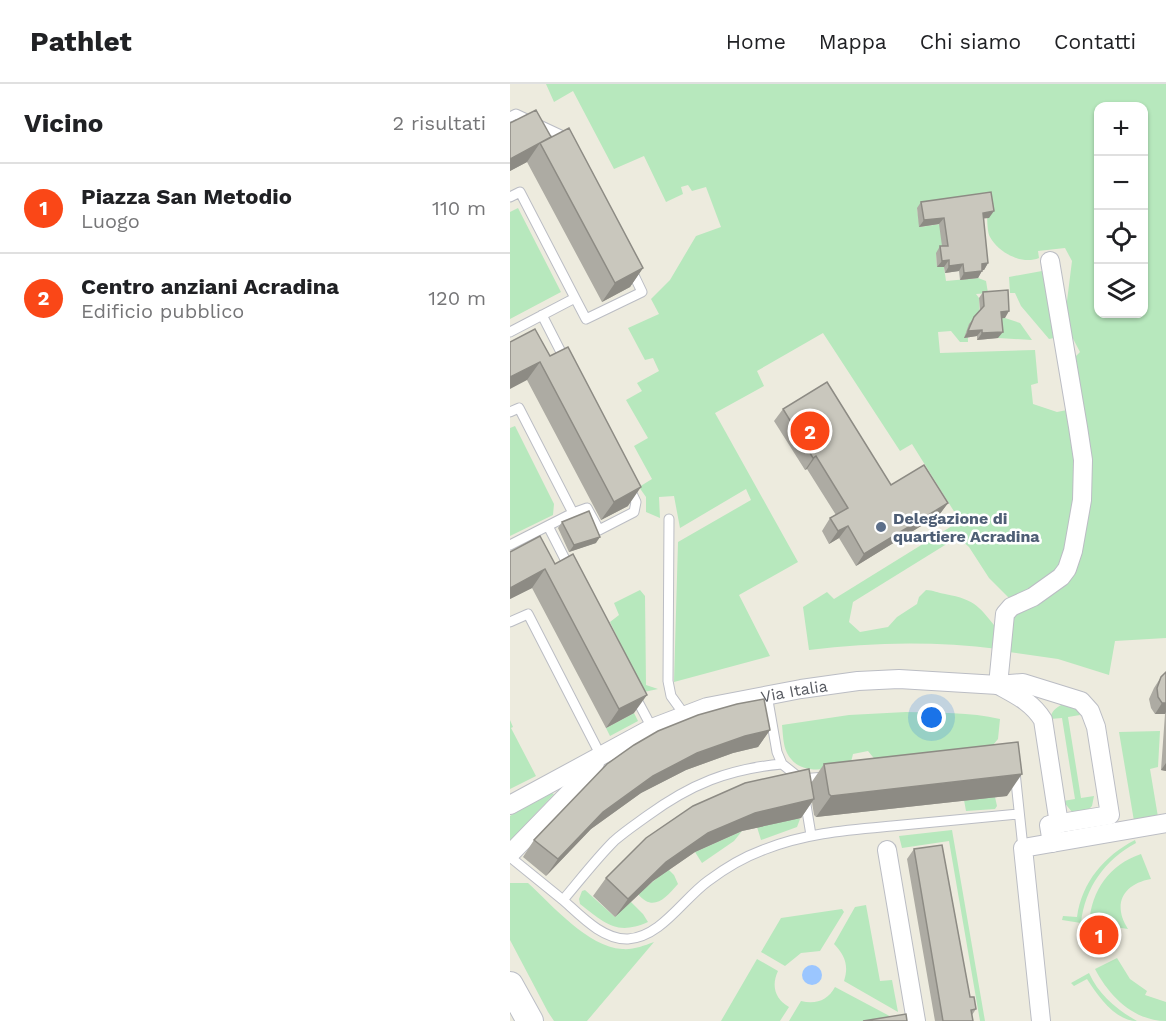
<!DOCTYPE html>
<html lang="it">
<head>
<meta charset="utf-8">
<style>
  :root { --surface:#fff; --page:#f6f6f6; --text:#202124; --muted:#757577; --line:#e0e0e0; --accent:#fa4717 }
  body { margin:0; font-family:"Work Sans",sans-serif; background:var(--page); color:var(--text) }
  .controls { position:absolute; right:18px; top:18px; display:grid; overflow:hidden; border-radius:12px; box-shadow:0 2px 4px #0004 }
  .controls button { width:54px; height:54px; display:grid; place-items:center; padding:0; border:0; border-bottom:2px solid var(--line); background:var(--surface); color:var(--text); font:30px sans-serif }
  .you { position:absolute; left:422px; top:634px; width:21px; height:21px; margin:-15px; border:4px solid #fff; border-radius:50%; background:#1a73e8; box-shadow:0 0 0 9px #1a73e833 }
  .badge { display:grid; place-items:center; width:39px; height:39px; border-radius:50%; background:var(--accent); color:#fff; font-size:20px; font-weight:700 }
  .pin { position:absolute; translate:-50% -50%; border:3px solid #fff; box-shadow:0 2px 6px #0006 }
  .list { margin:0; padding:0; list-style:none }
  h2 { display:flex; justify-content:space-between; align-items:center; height:78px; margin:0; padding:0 24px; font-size:26px }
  h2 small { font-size:20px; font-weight:400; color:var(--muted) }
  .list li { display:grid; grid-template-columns:39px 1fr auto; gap:18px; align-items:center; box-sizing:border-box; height:90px; padding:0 24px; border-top:2px solid var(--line) }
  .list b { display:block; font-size:22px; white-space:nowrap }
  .list p { margin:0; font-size:20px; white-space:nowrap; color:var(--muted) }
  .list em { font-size:20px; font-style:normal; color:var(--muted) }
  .icon { flex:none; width:33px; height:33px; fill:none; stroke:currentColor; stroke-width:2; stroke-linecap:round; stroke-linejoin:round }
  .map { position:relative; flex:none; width:656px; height:937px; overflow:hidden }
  header { display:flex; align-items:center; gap:36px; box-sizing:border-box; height:84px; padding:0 30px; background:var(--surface); border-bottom:2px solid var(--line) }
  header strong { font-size:28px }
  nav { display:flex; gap:33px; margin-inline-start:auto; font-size:21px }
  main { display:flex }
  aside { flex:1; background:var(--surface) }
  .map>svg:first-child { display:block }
</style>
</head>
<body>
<header>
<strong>Pathlet</strong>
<nav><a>Home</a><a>Mappa</a><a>Chi siamo</a><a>Contatti</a></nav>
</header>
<main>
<aside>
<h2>Vicino<small>2 risultati</small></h2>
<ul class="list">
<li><span class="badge">1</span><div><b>Piazza San Metodio</b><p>Luogo</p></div><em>110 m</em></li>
<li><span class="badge">2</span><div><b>Centro anziani Acradina</b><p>Edificio pubblico</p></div><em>120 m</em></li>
</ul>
</aside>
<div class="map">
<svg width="656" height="937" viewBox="0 0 656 937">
  <rect width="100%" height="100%" fill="#edebde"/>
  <!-- green -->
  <path fill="#b7e8bd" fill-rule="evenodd" d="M36 0H656V554L605 557 599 591 548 575 499 568 497 550 503 531 556 499 563 482 577 413 576 344 563 275 570 268 559 247 556 225 562 177 555 164 528 167 529 174C512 181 489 169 480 153 476 146 478 125 476 115L407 125 410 143 444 138 442 144 451 152 452 160 433 163V168L426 169 427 183H434L436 197 468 194 476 197 478 209 466 210 469 214 470 236H463C456 243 458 249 458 258H450L441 247 428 248 430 269 525 266 528 299 521 301 523 320 547 328 557 326C559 332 559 339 561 345 564 351 566 354 567 361 571 387 566 464 552 485 543 499 516 512 502 517L479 494 459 463 448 453 343 518 339 538 350 548 378 543 387 533 407 520 409 513 416 506C423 506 428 509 435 510 467 516 469 523 489 547L488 565C425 557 362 558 299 566L293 523 317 508 324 515 450 437 402 360 390 367 313 249 247 287 254 302 205 329 288 478 229 511 260 572 164 598 168 458 241 416 236 405 170 444 164 412 149 413 150 434 136 428V413L129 403 142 395 124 362 138 354 116 316 132 307 127 299 149 287 143 274 135 276 118 244 149 230 141 215 160 196 186 152 211 143 196 103 182 107 178 101 171 103 173 110 156 118 134 72 104 85 63 7 44 18ZM588 22H634V230H588Z
    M8 124 51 208 0 235V128Z
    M532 187 544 254 539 255 511 222 505 209H500L499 193Z
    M495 234 510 239 522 256 488 254 484 235Z
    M5 342 44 420 43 431 0 452V344Z
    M130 506 135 512 136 601 148 605 134 608 100 538 109 531 104 519Z
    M553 620 567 624 570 631 558 633 571 714 584 712 582 722 577 727 562 728 553 717 565 715 552 634 540 635C542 627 545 624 553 620Z
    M396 628C428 629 460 628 490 635L488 655 483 661 405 670 397 674 367 678 358 667 343 670 341 678C321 685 290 694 277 669 273 661 273 650 272 641L339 631Z
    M124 629 128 637 100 652 96 644Z
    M0 636 3 643 1 644 26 692 0 705Z
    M650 647 648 683 640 685 648 733 624 737 609 648Z
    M39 708 44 710 0 757V732Z
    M485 713 487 722 485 725 456 727 454 716Z
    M284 735H290L287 743 251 756 247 743Z
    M442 746 475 937H470L439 757 392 764 389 752Z
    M232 747 224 757 192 779 185 768Z
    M625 756 626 759C595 776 575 803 571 839L552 836 553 832 567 833C572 798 594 772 625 756Z
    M631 770 641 795C613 800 602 820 618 845L579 839C582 806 599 781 631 770Z
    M158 785 164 791 168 800C155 815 143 828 128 810Z
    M0 799H18C42 821 78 863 112 865 123 866 133 862 144 858L77 937H44L38 928 0 856Z
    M75 806 105 833 120 817 133 830 138 838C106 852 95 839 70 820L69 815 72 807Z
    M356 821 370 897 382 896 388 928 334 897C339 882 335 871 324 860L345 823Z
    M332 825 334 828 310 867 291 869 275 882 251 868 271 834Z
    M607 874 620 895 637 907 635 911 656 918V937C624 937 599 912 585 885Z
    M247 875 268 887C261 902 265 915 279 923L270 937H211Z
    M579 889C589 911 606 925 627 937 605 937 588 912 577 895L564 902 561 899Z
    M325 903 389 937H279L291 917C306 921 318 916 325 903Z"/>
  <!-- water -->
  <path fill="#9bc6ff" d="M292 891a10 10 0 1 1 20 0a10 10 0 1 1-20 0Z"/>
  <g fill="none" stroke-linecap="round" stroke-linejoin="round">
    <!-- lane casing -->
    <g stroke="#bbbdc4" stroke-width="11">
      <path id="lane" d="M0 33 6 30 53 52 56 57
        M0 113 10 108 65 214 0 248
        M65 214 76 235 132 208 121 185
        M32 231 55 276
        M0 328 9 324 63 429 0 461
        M63 429 77 424 89 446 124 428 126 418 119 403
        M159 435 158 597 161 612 174 630
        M38 442 60 485
        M0 538 18 530 91 672
        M257 611 267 668 272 680
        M125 612 142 644
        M505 688 513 764
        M295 715 301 751
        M0 773 53 816C70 796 86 775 104 757 114 748 126 740 137 732 181 700 218 685 272 680L291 695 315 693
        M53 816C71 832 93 856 118 855 151 853 173 815 198 797 214 785 234 773 253 766 295 749 338 746 382 742 424 738 467 734 509 730"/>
    </g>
    <!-- street casing -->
    <g stroke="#bbbdc4" stroke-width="20">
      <g id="street">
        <path d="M488 601 495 530 501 523 523 513 551 493 557 485 563 467 572 416 573 376 568 343 540 177"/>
        <path d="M488 601C506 611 522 618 533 636L549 740"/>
        <path id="s1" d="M0 721 142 644 197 623 291 605 348 597 389 595 488 601 513 599 571 617 580 627 586 643 600 731 539 741 542 759"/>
        <path d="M377 766 406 937"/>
        <path d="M0 770 67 701 85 679"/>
        <path d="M531 937 513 764 656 739"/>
      </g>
    </g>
    <!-- secondary casing -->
    <g stroke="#bbbec6" stroke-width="28">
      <path id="secondary" d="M0 901 20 937"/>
    </g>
    <!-- lane -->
    <use href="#lane" stroke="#fff" stroke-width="9"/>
    <!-- street -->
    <use href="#street" stroke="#fff" stroke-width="18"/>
    <!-- secondary -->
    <use href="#secondary" stroke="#fff" stroke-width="26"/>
  </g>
  <!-- wall -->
  <path fill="#adaba3" d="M0 39 41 54 133 184 120 203 92 218 17 78 0 87Z
    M411 118 479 134H473L478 179 474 186H472L468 194 450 196 449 187 435 189 434 183H427L426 169 430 162H432L429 140 409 143 407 124Z
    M473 208 495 234H491L488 254 467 256V252L454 254 459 240 470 227 469 214Z
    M0 258 40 272 118 422 91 436 17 296Z
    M273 325 381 401 438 419 429 431 346 482 329 454 319 460 312 447 320 434 326 431 297 385 295 386 264 337Z
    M52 438 86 459 59 468 48 444Z
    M30 452 124 629 96 644 22 504 0 515V468Z
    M656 588V687L651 686 655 630H645L641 624 639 615 644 604 651 593Z
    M260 646 248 663 223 669 176 686 131 709 81 745 36 792 13 773 24 756Z
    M314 680 497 712 306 733 304 731 302 718 291 734 232 747 185 768 143 797 105 833 83 812 96 794 301 699Z
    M404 765 460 913 466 925 462 931 463 937H425L397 775Z"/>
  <!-- shaded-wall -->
  <path fill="#8d8b84" d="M30 59 17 78 0 87V75Z
    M484 127 479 134 468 135 473 129Z
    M434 134 429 140 409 143 414 136Z
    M439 176 434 183H427L432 177Z
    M478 179 474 186 467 187 472 180Z
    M453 180 449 187 435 189 439 182Z
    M133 184 120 203 92 218 105 199Z
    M472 187 468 194 450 196 454 189Z
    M499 227 495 234 486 235 491 228Z
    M472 246 467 252 454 254 458 247Z
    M493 248 488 254 467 256 472 249Z
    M30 278 17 296 0 305V293Z
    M306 372 297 385 295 386 303 374Z
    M131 403 118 422 91 436 104 418Z
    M438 419 429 431 346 482 354 470Z
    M338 442 329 454 319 460 328 447Z
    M90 453 86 459 59 468 64 461Z
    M35 485 22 504 0 515V504Z
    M137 611 124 629 96 644 109 625Z
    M652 619H656V628L655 630H645Z
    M260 646 248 663 223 669 176 686 131 709 81 745 36 792 48 775 93 728 143 692 187 669 235 652Z
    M656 679V687L651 686Z
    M512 690 497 712 306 733 321 712Z
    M304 715 291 734 232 747 185 768 143 797 105 833 118 815 156 778 198 749 245 729Z"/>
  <!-- building -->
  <path fill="#c9c7bd" stroke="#8d8b84" stroke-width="1.5" d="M26 26 41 53 0 75V39Z
    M59 44 133 184 105 199 30 59Z
    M481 108 484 127 473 129 478 179 472 180V187L454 189 453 180 439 182V176L432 177 430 162H438L434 134 414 136 411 118Z
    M498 206 499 227 491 228 493 248 472 249V246L458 247 464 233 474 222 473 208Z
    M25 245 40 272 58 263 131 403 104 418 30 278 0 293V258Z
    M317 298 381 401 414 381 438 419 354 470 338 442 328 447 320 434 338 424 306 372 303 374 273 325Z
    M79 427 90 453 64 461 52 438Z
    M30 452 45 480 63 470 137 611 109 625 35 485 0 504V468Z
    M656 588V619H652L648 613 647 604 651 593Z
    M254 615 260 646 235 652 187 669 143 692 93 728 48 775 24 756 97 680 124 661 148 647 188 631 227 620Z
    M508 658 512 690 321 712 319 710 314 680Z
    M299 685 304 715 245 729 198 749 156 778 118 815 96 794 136 754 183 722 235 699Z
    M432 761 460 913H464L466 925 461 926 463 937H433L404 765Z
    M396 930 397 937H353Z"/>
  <!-- markers -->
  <circle fill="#5c6f8a" stroke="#fff" stroke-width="2" cx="371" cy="443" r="6"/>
  <g text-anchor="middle" stroke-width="5" stroke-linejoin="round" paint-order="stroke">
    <!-- service labels -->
    <g font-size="16" font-weight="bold" fill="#4e5e75" stroke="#fff" text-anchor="start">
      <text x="383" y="440">Delegazione di<tspan x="383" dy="18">quartiere Acradina</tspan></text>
    </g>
    <!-- street labels -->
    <g font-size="16" fill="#575a61" stroke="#fff">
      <text dy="6" stroke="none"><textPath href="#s1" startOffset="309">Via Italia</textPath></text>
    </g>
  </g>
</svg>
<div class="controls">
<button>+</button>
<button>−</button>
<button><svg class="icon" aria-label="locate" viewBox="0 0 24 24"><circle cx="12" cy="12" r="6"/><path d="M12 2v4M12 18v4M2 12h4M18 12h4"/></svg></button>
<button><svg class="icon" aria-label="layers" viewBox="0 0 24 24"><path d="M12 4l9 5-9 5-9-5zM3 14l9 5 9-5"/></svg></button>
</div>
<div class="you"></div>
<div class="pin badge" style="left:589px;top:851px">1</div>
<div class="pin badge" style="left:300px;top:347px">2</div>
</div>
</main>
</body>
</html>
